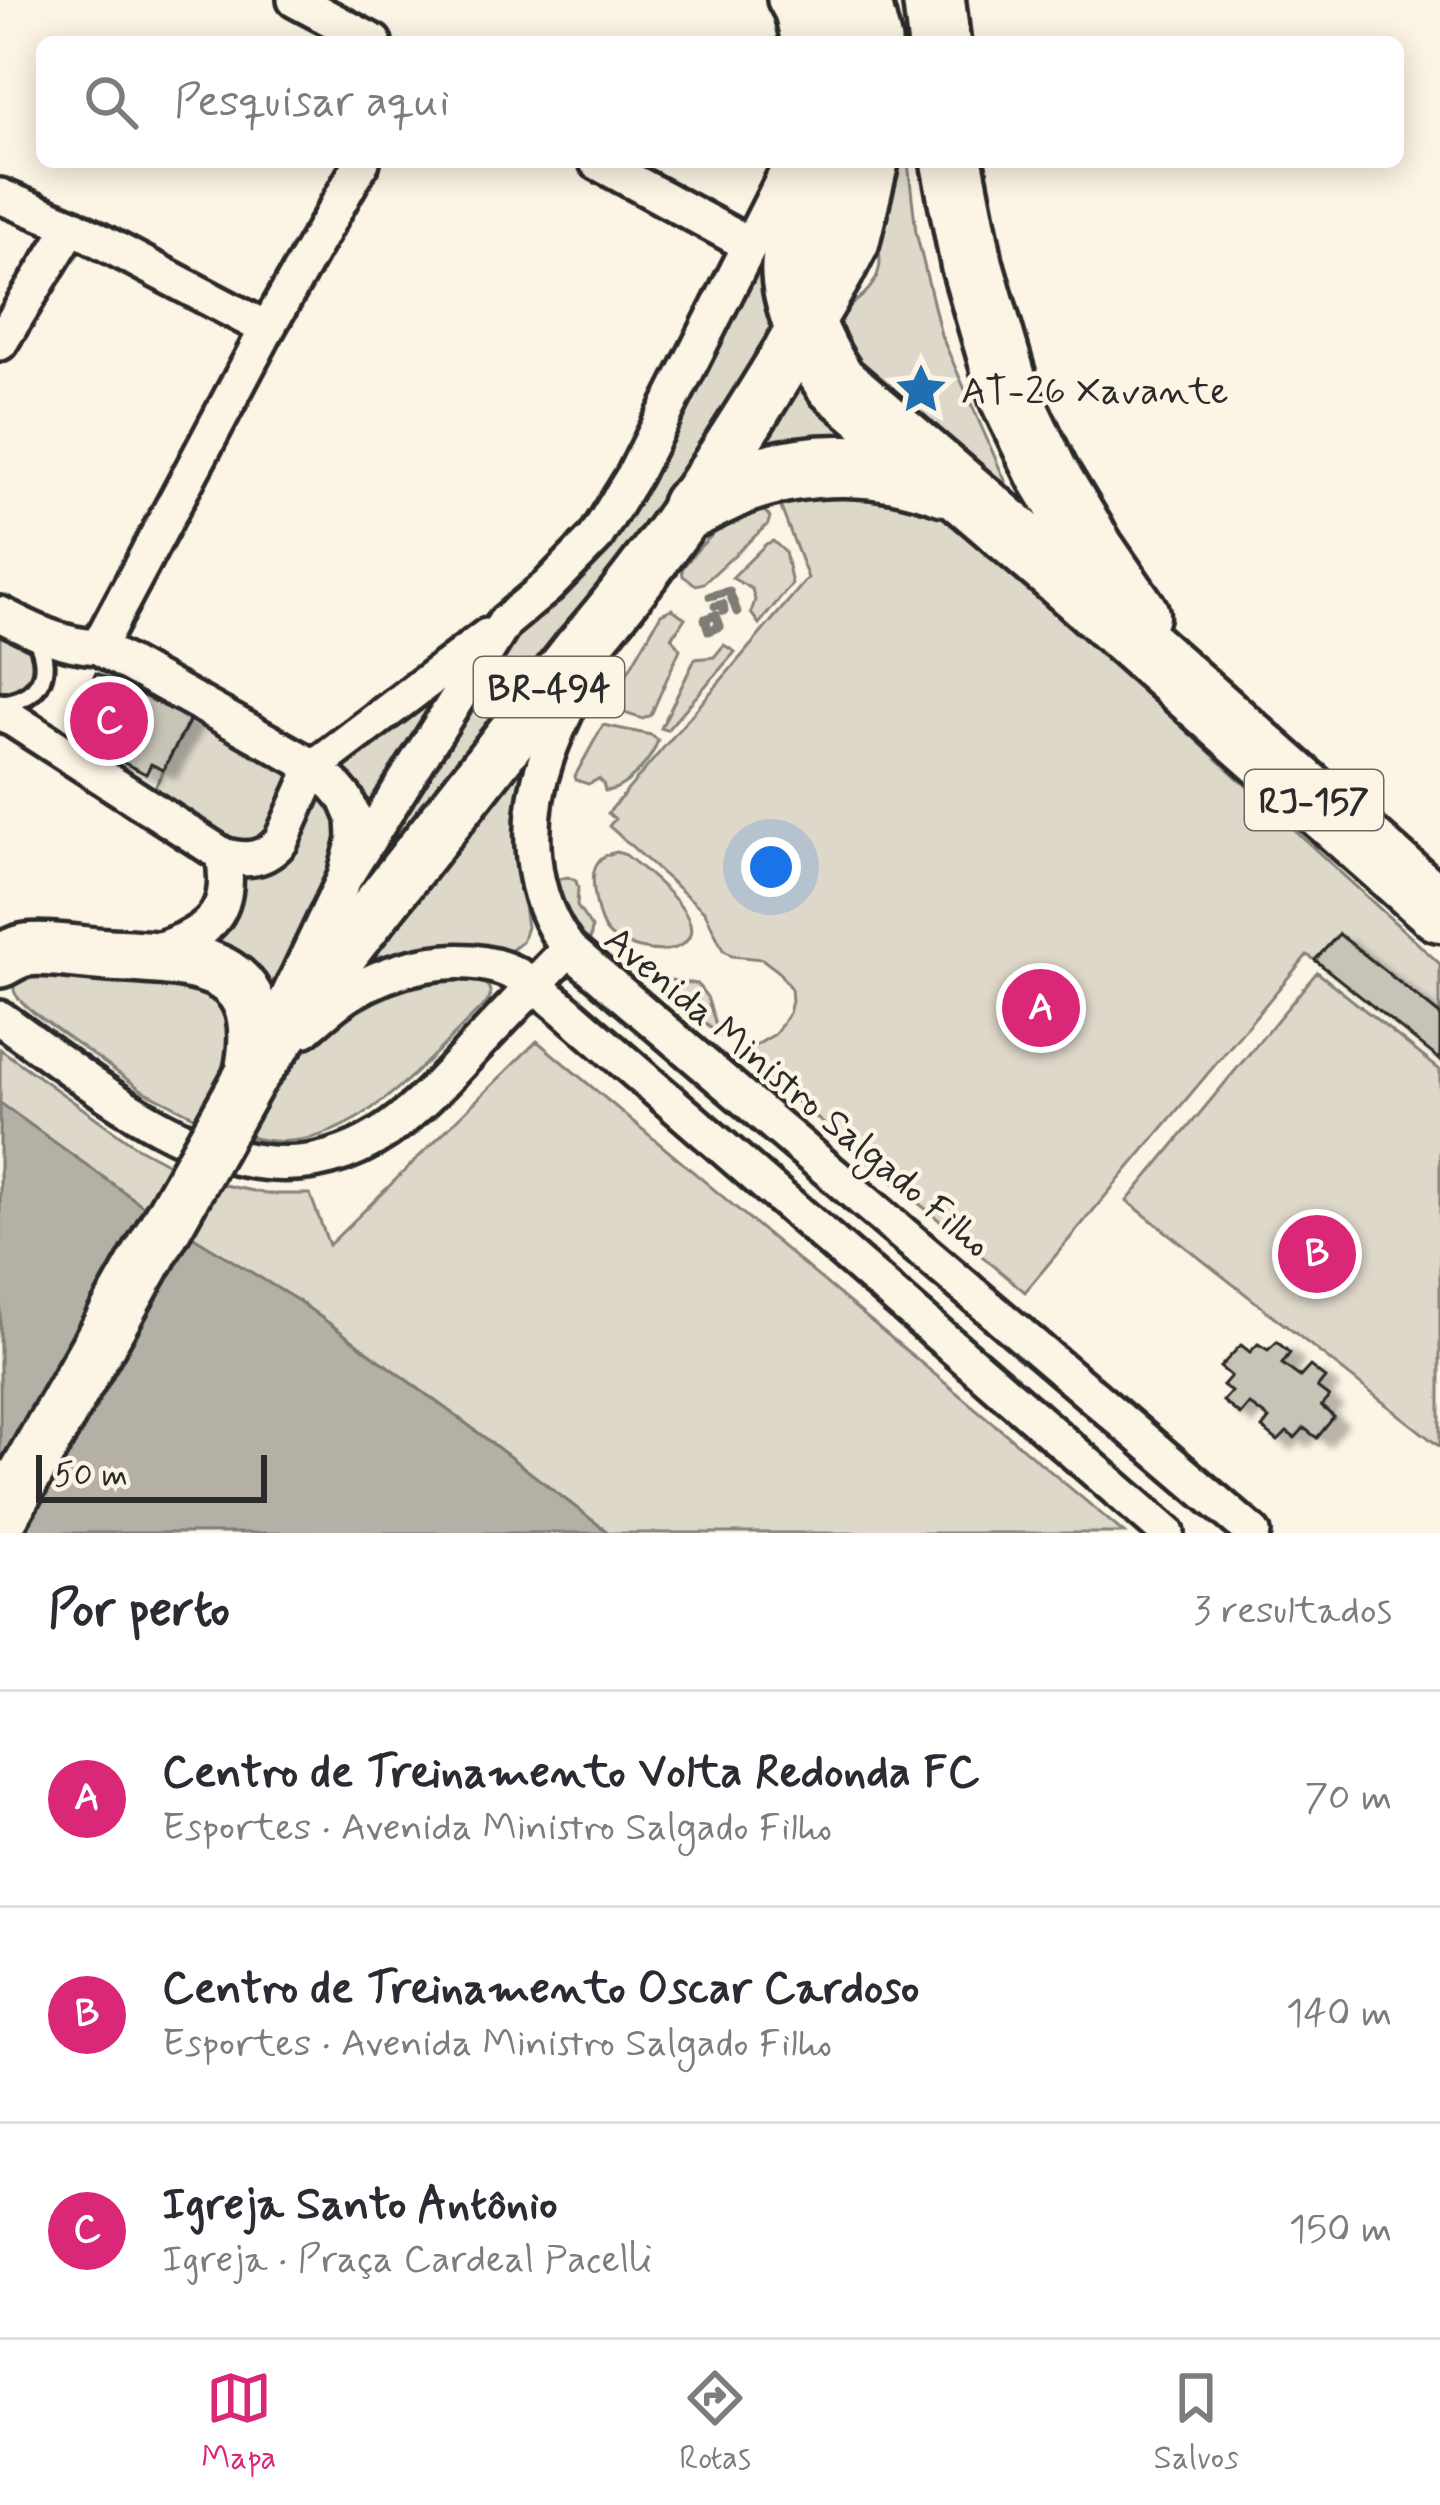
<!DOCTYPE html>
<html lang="pt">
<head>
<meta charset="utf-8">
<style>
  :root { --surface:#fff; --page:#f2f2f3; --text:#2b2b33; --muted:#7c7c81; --line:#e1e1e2; --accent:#db2777 }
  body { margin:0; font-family:Mynerve,sans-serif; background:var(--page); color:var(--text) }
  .scale { position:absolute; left:36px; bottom:30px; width:231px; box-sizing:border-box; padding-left:12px; border:6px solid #2b2b2b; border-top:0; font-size:33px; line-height:42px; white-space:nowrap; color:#2b2b2b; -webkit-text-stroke:9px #fcf5e5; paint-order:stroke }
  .you { position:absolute; left:771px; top:867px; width:42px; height:42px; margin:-30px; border:9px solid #fff; border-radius:50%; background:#1a73e8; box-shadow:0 0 0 18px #1a73e833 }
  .badge { display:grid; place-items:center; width:78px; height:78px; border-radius:50%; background:var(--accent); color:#fff; font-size:39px; font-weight:700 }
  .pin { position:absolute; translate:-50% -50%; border:6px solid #fff; box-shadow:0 3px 12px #0006 }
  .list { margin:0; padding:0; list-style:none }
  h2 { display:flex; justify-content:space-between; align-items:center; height:156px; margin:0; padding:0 48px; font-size:51px }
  h2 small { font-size:39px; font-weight:400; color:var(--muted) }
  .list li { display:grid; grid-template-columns:78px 1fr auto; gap:36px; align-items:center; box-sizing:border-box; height:216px; padding:0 48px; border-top:3px solid var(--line) }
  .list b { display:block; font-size:45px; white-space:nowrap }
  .list p { margin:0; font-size:39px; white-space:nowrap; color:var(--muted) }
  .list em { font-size:39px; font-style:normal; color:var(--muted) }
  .icon { flex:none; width:66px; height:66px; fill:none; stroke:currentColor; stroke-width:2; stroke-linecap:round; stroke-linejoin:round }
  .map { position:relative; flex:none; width:1440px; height:1533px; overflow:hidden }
  .search { position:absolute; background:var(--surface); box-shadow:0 6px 30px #0003; left:36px; right:36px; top:36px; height:132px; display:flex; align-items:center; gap:30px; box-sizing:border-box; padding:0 42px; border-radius:18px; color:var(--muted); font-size:45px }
  .sheet { height:804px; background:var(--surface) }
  nav { display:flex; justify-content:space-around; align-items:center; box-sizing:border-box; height:168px; border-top:3px solid var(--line); background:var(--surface); font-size:33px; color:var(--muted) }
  nav a { display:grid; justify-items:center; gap:6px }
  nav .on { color:var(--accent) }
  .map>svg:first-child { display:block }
</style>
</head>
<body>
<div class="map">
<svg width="1440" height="1533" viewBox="0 0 1440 1533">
  <defs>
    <filter id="shadow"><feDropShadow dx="13" dy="8" stdDeviation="3" flood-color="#0004"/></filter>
  </defs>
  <rect width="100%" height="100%" fill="#fcf5e5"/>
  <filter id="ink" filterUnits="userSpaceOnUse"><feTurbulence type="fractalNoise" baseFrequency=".00833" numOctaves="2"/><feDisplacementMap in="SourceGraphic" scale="24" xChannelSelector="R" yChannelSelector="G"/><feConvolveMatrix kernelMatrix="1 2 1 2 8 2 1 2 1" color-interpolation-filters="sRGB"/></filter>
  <g filter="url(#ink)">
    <!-- green -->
    <path fill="#ded8ca" stroke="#84827a" stroke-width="3" d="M886 162H908L916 232 941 335 1019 512 867 386 831 318C852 305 880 289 880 260 880 250 875 240 875 231 874 209 882 184 886 162Z
      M780 212 792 340 399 862 378 849 502 648 572 587 605 548Z
      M805 374 895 458 735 478Z
      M842 487 940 511 1021 579 1440 964V1015L1339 934 1315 960 1307 955 1025 1292 753 1065 750 1053 755 1046 775 1034 789 1013 792 1001 791 989 778 971 762 959 732 956 723 950 705 912 609 826 615 819 608 813 808 578 778 500Z
      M759 505 770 517 768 524 704 583 696 585 683 576 682 569C705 537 724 523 759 505Z
      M773 541 785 552 792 584 759 624 751 613 755 600 752 589 732 578 766 544Z
      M672 609 685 618 672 638 680 649 651 715 643 719 627 714 616 706 617 691 661 614Z
      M0 622 31 638 39 659 31 685 0 698Z
      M724 645 735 652 667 730 661 728 695 659 714 657Z
      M475 655 366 835 330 766Z
      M197 707 303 770 255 854 148 800Z
      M603 725 651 735 658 740C652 760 626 790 605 791L603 783 599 779 588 784 576 780 575 776Z
      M537 733 520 787 514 833 527 927 522 942 509 952 351 977Z
      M318 791 334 810 338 823 339 856 267 1011 197 944C235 924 246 910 237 867Z
      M617 852 626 855C643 870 721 926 678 947 667 952 652 951 640 948 628 945 615 942 607 932 598 922 590 881 595 868 599 857 607 854 617 852Z
      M568 877 576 881 578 888 577 906 592 928 590 940 584 942 565 927 553 880Z
      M22 971 184 977 217 996C241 1047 221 1073 196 1117L142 1090 33 1012C17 998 5 990 22 971Z
      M1317 972 1440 1070V1447L1127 1201Z
      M650 977 697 984 707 997 719 1034Z
      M474 979C486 981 493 988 489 1000 426 1060 344 1167 247 1136 258 1117 267 1097 280 1079 310 1040 362 1003 409 988 430 982 452 981 474 979Z
      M537 1041 1124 1533H609L468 1425 300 1302 190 1236 219 1184 268 1194H310L329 1245Z
      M0 1049 135 1146 170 1165 146 1208 0 1103Z"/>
    <!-- water -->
    <path fill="#b4b0a5" stroke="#7d7b74" stroke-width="3" d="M0 1103 146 1208 300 1302 468 1425 609 1533H0Z"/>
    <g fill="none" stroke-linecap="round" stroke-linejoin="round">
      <!-- stream -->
      <path stroke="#7d7b74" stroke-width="9" d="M710 596 729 591 737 612
        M715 606 723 604 724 611
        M716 615 720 626 709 631 705 619Z"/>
    </g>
    <!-- building -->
    <path fill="#c8c3b7" stroke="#2b2b2b" stroke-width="3" filter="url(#shadow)" d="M96 673 190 719 163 770 151 764 146 774 69 735 73 716Z
      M1339 934 1440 1015V1060L1315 960Z
      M1277 1342 1290 1353 1282 1364 1300 1377 1310 1366 1325 1378 1317 1388 1329 1397 1321 1406 1334 1417 1317 1438 1304 1428 1295 1438 1287 1432 1278 1441 1262 1428 1269 1419 1249 1404 1240 1415 1223 1401 1231 1392 1223 1385 1231 1376 1220 1367 1241 1345 1250 1352 1258 1344 1268 1350Z"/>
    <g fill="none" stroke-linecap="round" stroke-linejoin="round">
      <!-- lane casing -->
      <g stroke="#2b2b2b" stroke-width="26">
        <path id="lane" d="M0 704C44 698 54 668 33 632"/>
      </g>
      <!-- street casing -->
      <g stroke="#2b2b2b" stroke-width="42">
        <path id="street" d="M295 0 374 42
          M785 0 792 13 799 42
          M597 162 750 245
          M0 196 72 226 267 329
          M0 343 72 226
          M0 614C33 631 61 645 98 647L314 767 335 786 346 799 354 818 355 839 345 877 287 999
          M98 647 267 329 362 162
          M589 664C574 695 557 726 546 759 524 822 528 896 569 949L1253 1533
          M0 711 223 855C247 862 265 860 281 841L314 767 487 636
          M345 877 505 622 548 586 595 538 634 475 792 162
          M148 953C204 935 235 919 223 855
          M0 1018C117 1100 259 1233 401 1120 427 1099 450 1074 473 1049 505 1016 536 982 569 949
          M305 1029C320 1016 334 1003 350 993 391 968 456 951 504 969 524 976 543 992 559 1005L1167 1533"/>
      </g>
      <!-- primary casing -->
      <g stroke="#2b2b2b" stroke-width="60">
        <path id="primary" d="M864 0 875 42
          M0 961C8 957 17 951 26 950 48 947 86 954 109 955 199 960 275 959 250 1077
          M250 1077 347 946 580 649C680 535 760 403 837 272L853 241 872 162"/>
      </g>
      <!-- highway casing -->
      <g stroke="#2b2b2b" stroke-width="69">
        <path id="highway" d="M825 0 833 15 840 42
          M934 0 939 42
          M826 162C816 195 796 226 793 260 788 298 815 353 836 383L1057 572 1440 911
          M952 162 972 265 1010 396 1047 473 1094 551 1138 615
          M692 507C709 499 726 490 743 483 809 459 881 461 946 485"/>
      </g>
      <!-- lane -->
      <use href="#lane" stroke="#fcf5e5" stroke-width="16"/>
      <!-- street -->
      <use href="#street" stroke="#fcf5e5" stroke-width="33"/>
      <!-- primary -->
      <use href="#primary" stroke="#fcf5e5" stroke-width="51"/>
      <!-- highway -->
      <use href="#highway" stroke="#fcf5e5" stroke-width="60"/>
      <!-- primary-bridge casing -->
      <g stroke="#2b2b2b" stroke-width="60" stroke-linecap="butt">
        <path id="primary-bridge" d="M0 1519 250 1077"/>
      </g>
      <!-- primary-bridge -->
      <use href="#primary-bridge" stroke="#fcf5e5" stroke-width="51"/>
    </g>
  </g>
  <!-- icons -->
  <defs>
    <g id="sight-bare" transform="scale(4.14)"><path d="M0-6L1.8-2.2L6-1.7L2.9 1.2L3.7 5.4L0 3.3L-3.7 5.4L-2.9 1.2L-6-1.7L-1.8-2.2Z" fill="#1f6fb2" stroke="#fcf5e5" stroke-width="2.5" paint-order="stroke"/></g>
  </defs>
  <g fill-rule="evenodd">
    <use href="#sight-bare" x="921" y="389"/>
  </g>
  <g text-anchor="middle" stroke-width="9" stroke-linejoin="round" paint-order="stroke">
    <!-- shield labels -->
    <g fill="#fcf5e5" stroke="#6a6863" stroke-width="3">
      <rect x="474" y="657" width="150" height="60" rx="9"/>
      <rect x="1245" y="770" width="138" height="60" rx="9"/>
    </g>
    <g font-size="36" font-weight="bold" fill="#2b2b2b">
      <text x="549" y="700">BR-494</text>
      <text x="1314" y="813">RJ-157</text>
    </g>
    <!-- poi labels -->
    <g font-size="39" fill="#2b2b2b" stroke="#fcf5e5" text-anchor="start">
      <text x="961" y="403">AT-26 Xavante</text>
    </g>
    <!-- street labels -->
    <g font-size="39" fill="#2b2b2b" stroke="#fcf5e5">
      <text transform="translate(799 1090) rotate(40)" y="14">Avenida Ministro Salgado Filho</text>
    </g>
  </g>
</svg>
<div class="scale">50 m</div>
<div class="you"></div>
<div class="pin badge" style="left:1041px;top:1008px">A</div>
<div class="pin badge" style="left:1317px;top:1254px">B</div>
<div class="pin badge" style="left:109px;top:721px">C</div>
<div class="search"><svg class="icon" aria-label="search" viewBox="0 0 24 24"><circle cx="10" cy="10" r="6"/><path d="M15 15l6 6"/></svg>Pesquisar aqui</div>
</div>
<section class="sheet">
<h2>Por perto<small>3 resultados</small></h2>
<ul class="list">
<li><span class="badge">A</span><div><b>Centro de Treinamento Volta Redonda FC</b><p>Esportes · Avenida Ministro Salgado Filho</p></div><em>70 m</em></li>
<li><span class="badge">B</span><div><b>Centro de Treinamento Oscar Cardoso</b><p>Esportes · Avenida Ministro Salgado Filho</p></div><em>140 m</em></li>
<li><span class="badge">C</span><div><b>Igreja Santo Antônio</b><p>Igreja · Praça Cardeal Pacelli</p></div><em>150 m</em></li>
</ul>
</section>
<nav>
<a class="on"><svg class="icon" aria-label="map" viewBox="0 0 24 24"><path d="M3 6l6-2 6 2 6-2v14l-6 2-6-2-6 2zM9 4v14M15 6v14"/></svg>Mapa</a>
<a><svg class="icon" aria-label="directions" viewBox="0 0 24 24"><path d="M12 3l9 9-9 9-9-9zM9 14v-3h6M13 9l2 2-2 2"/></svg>Rotas</a>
<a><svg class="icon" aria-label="saved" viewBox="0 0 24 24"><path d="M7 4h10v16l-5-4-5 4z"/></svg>Salvos</a>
</nav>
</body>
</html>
